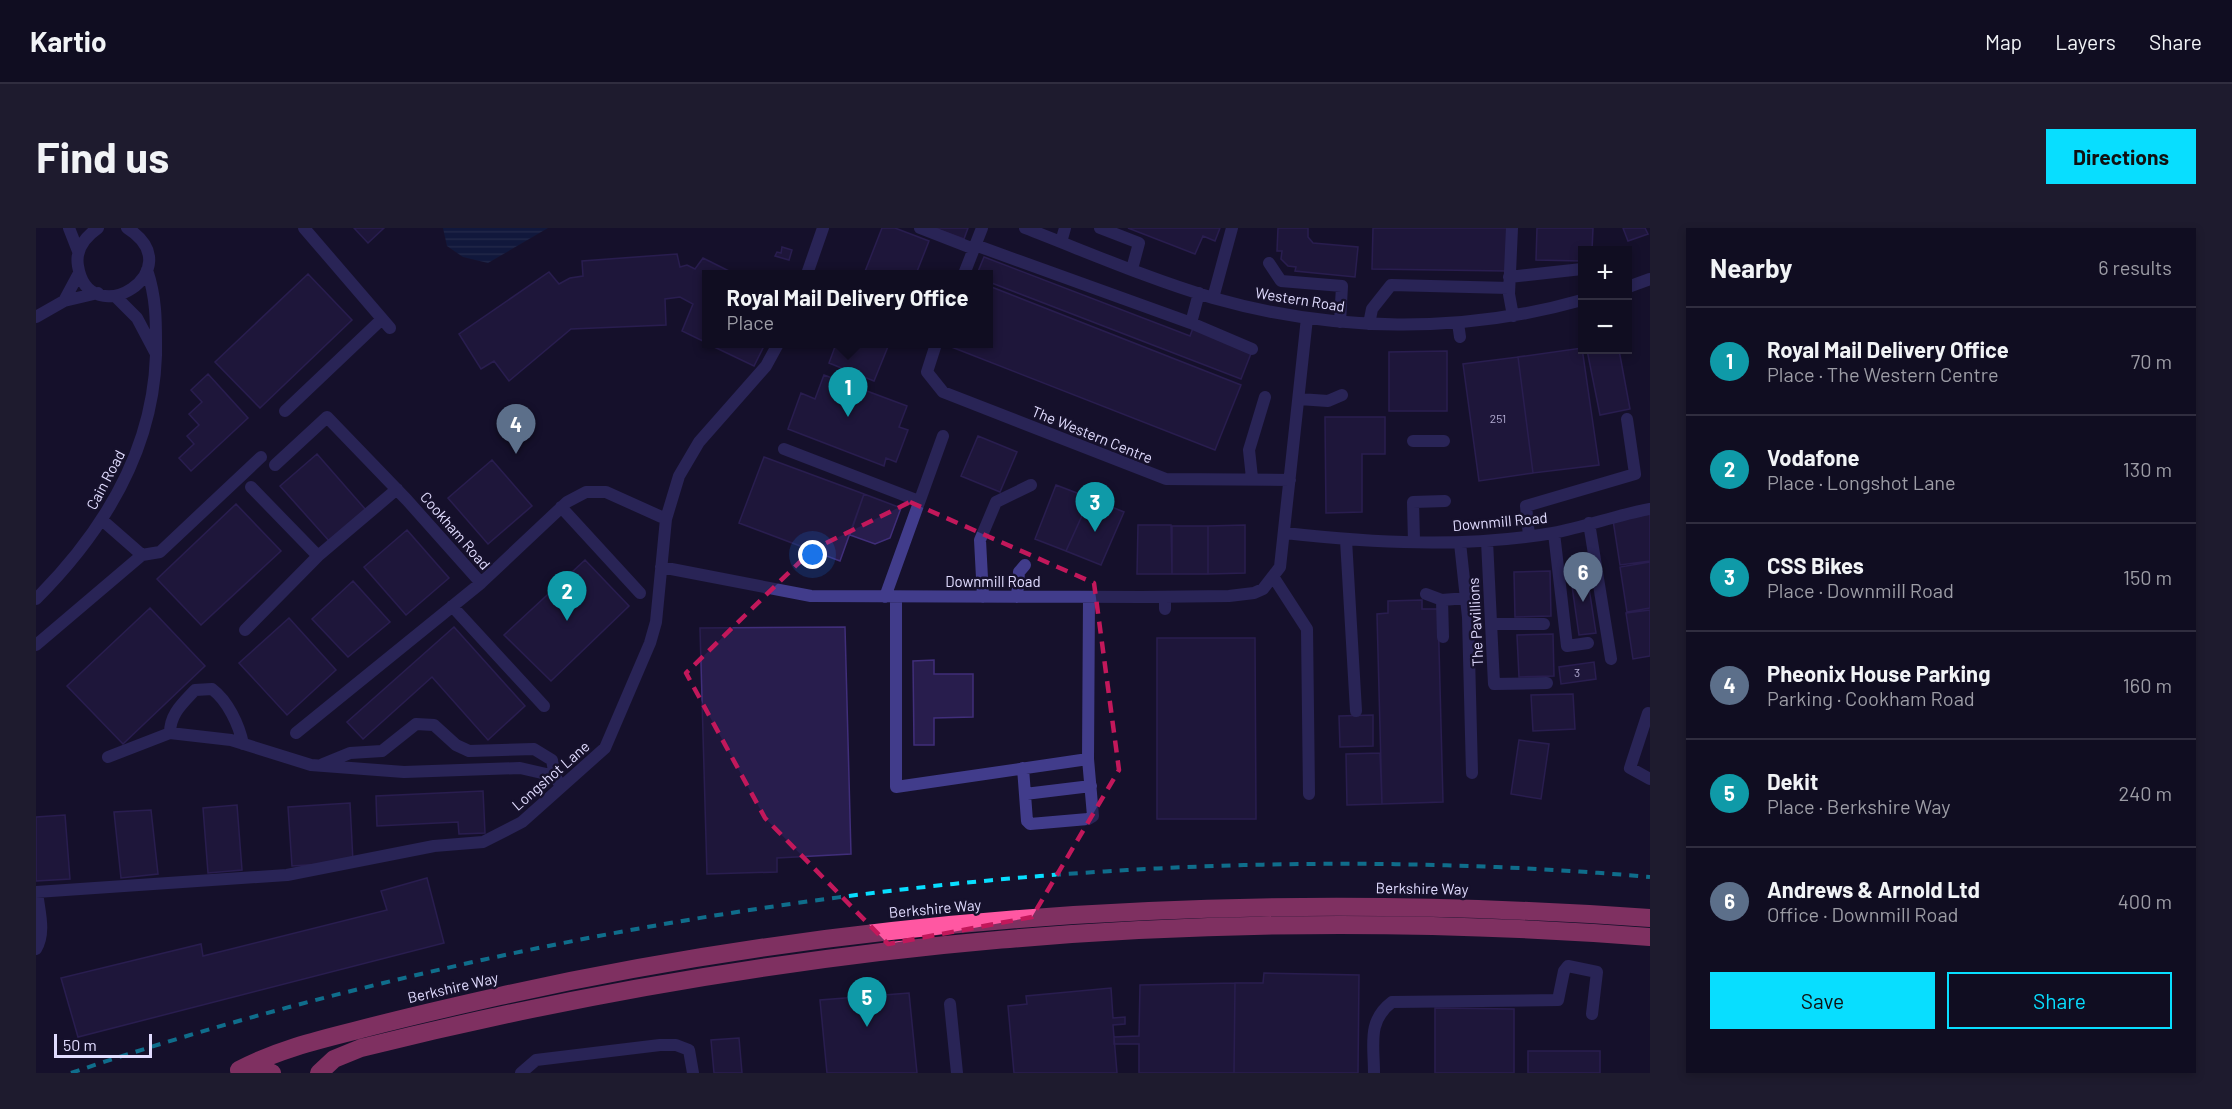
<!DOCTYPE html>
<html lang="en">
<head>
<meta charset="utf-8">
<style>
  :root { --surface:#100d21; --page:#1e1b2e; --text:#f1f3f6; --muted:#9c9ca5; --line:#302d3f; --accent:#08deff }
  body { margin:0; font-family:Barlow,sans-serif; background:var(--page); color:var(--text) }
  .controls { position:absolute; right:18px; top:18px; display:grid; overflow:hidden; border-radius:0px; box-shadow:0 3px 9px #0003 }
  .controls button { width:54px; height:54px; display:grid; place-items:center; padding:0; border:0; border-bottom:2px solid var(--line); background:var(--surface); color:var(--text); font:30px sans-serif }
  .scale { position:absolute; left:18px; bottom:15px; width:98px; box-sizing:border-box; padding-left:6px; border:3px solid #e1dcff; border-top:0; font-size:16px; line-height:21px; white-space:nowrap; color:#e1dcff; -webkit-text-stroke:4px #16112c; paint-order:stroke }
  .you { position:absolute; left:777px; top:327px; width:21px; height:21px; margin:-15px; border:4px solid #fff; border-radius:50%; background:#1a73e8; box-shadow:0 0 0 9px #1a73e833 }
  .badge { display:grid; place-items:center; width:39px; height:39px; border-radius:50%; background:var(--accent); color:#fff; font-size:20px; font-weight:700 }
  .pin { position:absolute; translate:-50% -50px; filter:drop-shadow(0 2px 3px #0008) }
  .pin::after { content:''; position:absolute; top:32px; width:21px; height:18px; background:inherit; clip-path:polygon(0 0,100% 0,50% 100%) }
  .popup { position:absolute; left:666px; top:42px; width:291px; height:78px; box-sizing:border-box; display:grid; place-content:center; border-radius:0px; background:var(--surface); filter:drop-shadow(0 2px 4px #0005); font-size:20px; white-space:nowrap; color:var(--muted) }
  .popup b { font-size:22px; color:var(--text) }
  .popup::after { content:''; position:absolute; left:50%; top:100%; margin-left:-12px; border:12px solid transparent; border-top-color:var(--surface) }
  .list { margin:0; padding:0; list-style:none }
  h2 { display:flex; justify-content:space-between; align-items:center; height:78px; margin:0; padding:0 24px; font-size:26px }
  h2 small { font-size:20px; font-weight:400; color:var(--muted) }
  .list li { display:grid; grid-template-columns:39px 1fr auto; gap:18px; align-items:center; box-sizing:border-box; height:108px; padding:0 24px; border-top:2px solid var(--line) }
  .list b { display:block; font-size:22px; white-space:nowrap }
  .list p { margin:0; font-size:20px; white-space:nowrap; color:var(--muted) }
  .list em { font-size:20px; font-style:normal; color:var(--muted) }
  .actions { display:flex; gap:12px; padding:18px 24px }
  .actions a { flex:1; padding:14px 0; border:2px solid var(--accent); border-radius:0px; text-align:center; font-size:21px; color:var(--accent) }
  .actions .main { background:var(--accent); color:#111 }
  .map { position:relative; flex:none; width:1614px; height:845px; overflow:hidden; border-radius:0px }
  header { display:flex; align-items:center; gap:36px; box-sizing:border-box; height:84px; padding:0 30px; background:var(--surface); border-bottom:2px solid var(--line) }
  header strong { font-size:28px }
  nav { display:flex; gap:33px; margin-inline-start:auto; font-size:21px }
  .intro { display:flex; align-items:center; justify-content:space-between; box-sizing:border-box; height:144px; padding:0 36px }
  h1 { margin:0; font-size:42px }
  .button { padding:15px 27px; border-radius:0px; background:var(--accent); color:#111; font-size:21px; font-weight:700 }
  main { display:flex; gap:36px; padding:0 36px }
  aside { flex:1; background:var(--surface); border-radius:0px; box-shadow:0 3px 9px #0003 }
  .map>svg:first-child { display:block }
</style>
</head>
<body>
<header>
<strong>Kartio</strong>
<nav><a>Map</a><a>Layers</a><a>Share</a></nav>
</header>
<div class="intro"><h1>Find us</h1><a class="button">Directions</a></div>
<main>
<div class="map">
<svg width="1614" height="845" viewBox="0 0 1614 845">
  <defs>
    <pattern id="water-rules" width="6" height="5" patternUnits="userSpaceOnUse" patternTransform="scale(1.5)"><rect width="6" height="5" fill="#0c2350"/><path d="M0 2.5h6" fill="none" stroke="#2f426a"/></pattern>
  </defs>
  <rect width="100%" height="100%" fill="#16112c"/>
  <!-- water -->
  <path fill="url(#water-rules)" d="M407 0H512L452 35 427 29 411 18Z"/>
  <!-- building -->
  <path fill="#281d4d" stroke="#402e7a" stroke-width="1.5" d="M318 0H348L332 15Z
    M846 0H859L893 13 880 46H828Z
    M898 0H932L928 11Z
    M1092 0H1184L1179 13 1167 8 1159 26Z
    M1242 0H1272V9L1277 15 1322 19 1319 49 1259 43 1260 39 1252 38 1245 31 1246 23H1241Z
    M1337 0H1471L1470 43 1336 41Z
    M1501 0H1557L1556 22H1546V33L1500 32Z
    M1587 0H1609L1612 6 1592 13Z
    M746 19 756 22 753 32 739 28 741 24 745 25Z
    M641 26 644 39 651 37 659 41 667 30 699 46H671V115L646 103 657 76 644 69 629 71 630 97 535 101 473 153 458 133 445 141 423 106 513 44 523 56 534 50 547 48 546 33Z
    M948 29 1154 108 1157 100 1216 123 1205 151 953 54V46H941Z
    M272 46 316 92 224 180 179 134Z
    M953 58 1205 157 1179 222 913 118 914 116H953Z
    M672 116H729L718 138Z
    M800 116H853L838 153 793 135Z
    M1546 120 1563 237 1497 245 1482 129Z
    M1551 122H1583L1594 181 1564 187Z
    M1411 123V183H1353V124Z
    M1482 129 1497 245 1443 253 1427 136Z
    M172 146 212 190 155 243 143 230 158 216 151 208 163 197 153 186 166 174 155 162Z
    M788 147 871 178 863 199 872 202 860 234 850 230 848 238 752 201 765 165 779 171Z
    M1289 189H1349V226H1326V284L1290 285Z
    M942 208 981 224 964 264 925 248Z
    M281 226 330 282 294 314 244 258Z
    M728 229 828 266 804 333 703 295Z
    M456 232 496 278 452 316 412 270Z
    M1020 257 1054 270 1030 323 999 311Z
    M828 266 865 280 854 310 839 316 814 307Z
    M1054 270 1088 284 1065 337 1030 323Z
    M200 276 245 323 165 397 121 351Z
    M1614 286V333L1584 337 1577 292Z
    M1102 297H1135L1136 346H1101Z
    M1209 297V345L1172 346V298Z
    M1136 298H1172V346H1136Z
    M371 302 413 350 370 387 328 339Z
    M549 332 593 378 515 453 468 407Z
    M1614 334V380L1591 384 1584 339Z
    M1550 341 1560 405 1543 407 1534 344Z
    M1514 343 1515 388 1479 389 1478 344Z
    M317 353 354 394 312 429 276 391Z
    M1386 372V381H1402L1407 574 1346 576 1341 386 1352 385V373Z
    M114 380 169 438 87 516 31 458Z
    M1614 382V428L1597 431 1590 385Z
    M253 390 300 442 251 487 203 435Z
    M418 399 489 478 452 512 396 449 327 511 311 494Z
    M809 399 815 626 741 630V644L671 646 664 400Z
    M1517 406 1518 448 1483 449 1481 407Z
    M1121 410H1219L1220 591H1121Z
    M898 432V446H937V489L898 490V517H878L877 433Z
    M1558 434 1560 451 1525 456 1523 439Z
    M1537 466 1539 501 1497 503 1495 467Z
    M1337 487V518L1304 519 1303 488Z
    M1483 512 1513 516 1505 571 1475 566Z
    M1344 525 1346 576 1311 577 1310 526Z
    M447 563 449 605 423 606 422 594 341 598 340 568Z
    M314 575 317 634 256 638 252 579Z
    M201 577 206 642 172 645 167 580Z
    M115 582 122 646 85 650 78 584Z
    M29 587 34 651 0 653V589Z
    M391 650 408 715 42 809 25 750 165 716 167 728 351 682 345 663Z
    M1228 745 1323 747 1322 845H1198L1199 755H1227Z
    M1199 755 1198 845H1103V816H1078V809L1103 808 1104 757Z
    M1075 760 1077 790 1089 789V796L1077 797 1081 845H978L972 778 991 776 990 768Z
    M873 765 881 845H791L784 772Z
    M1399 780 1478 781V845H1399Z
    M703 810 706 845H678L675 812Z
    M1492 823H1564V845H1492Z"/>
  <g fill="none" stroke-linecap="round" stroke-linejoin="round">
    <!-- minor -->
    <path stroke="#413c8b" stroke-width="12" d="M33 0 42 23
      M62 0C49 9 39 21 42 38 53 107 158 42 91 0
      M268 0 354 100
      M884 0 938 21
      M989 0C1051 24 1113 51 1177 70 1297 104 1426 106 1546 72
      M1064 0 1103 15 1096 41
      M1476 0 1473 66 1477 88
      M1025 14 1029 0
      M939 17 1155 95 1216 121
      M1233 35 1245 53 1306 58 1304 94
      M771 46 787 0
      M928 46 946 0
      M1473 49 1546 41
      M1592 59 1614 51
      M79 68 101 90 119 124
      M1177 70 1196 0
      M28 73 43 45
      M0 89 28 73 62 65
      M1155 95 1163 65
      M1422 95 1424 109
      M1333 96 1336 81 1355 57 1473 60
      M900 116 891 144 907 164 1130 251 1254 252
      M1263 171 1292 173 1306 167
      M249 183 346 91
      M1377 213H1408
      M748 221 883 273
      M239 237 291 189 371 272 445 355
      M1216 250 1213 222 1229 169
      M215 259 282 328
      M525 279 604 365
      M66 292 106 327
      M1553 295 1575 431
      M1249 305C1337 315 1428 320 1517 305 1549 299 1581 287 1614 281
      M1518 305 1531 418 1552 415
      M1493 308 1490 278 1599 246 1591 191
      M1310 312 1320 483
      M1378 313 1377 274 1409 273
      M1451 313 1458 456 1511 455
      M1424 315 1432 389 1436 545
      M625 339 775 368 1106 369 1193 368 1218 365 1227 361 1244 339 1271 90
      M1238 350 1271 401 1273 566
      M1390 366 1406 372 1431 370
      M849 369 907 208
      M860 369V559L1052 531 1053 369
      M947 369 944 312 960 274 995 257
      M981 369 983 344 989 337
      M1129 369V381
      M0 371C67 304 117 224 120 127 120 96 121 72 111 42
      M1406 372 1407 409
      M416 378 508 478
      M1455 396H1508
      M209 402 282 328 361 261
      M0 417 106 327 124 324 225 229
      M1612 485 1594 540 1614 551
      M134 505C134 486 146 476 159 462L176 461C192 473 203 497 207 516
      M260 505 445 355 531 274 550 264H570L630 291
      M72 529 134 505 195 512 275 537 368 544 484 540 519 548 525 559
      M287 536 314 525 346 523 380 496 398 497 420 517 433 523 498 521 516 532 519 548
      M987 540 991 593 994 596 1052 591 1057 588 1052 531
      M989 566 1055 558
      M0 664 251 647 398 618 447 614 486 594 569 520 614 415 620 394 630 291 643 248 663 214 730 138 742 116
      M0 721C10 704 3 683 1 664
      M914 776 921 845
      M485 845 500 832 624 817H640L653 822 657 845
      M1338 845C1338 816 1331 793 1356 774L1522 772 1528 743 1532 738 1561 744 1556 786"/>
    <!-- highway -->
    <path stroke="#ff57a2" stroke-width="18" d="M203 842C239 823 278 813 318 803 367 790 415 779 464 768 841 684 1230 663 1614 690
      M206 842 224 841 236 845
      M283 845 298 831 325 820C754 713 1173 675 1614 709"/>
    <!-- rail -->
    <path stroke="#08deff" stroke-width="4" stroke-dasharray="9 8" stroke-linecap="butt" d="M35 845C170 799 307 763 446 732 828 648 1224 615 1614 649"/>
  </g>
  <!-- marked area -->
  <path d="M0 0H1614V845H0ZM874 274 1058 355 1083 542 996 689 852 716 729 590 650 445 776 322Z" fill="#16112c" fill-opacity=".55" fill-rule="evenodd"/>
  <path fill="none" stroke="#c2185b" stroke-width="4.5" stroke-dasharray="12 8" stroke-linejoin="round" d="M874 274 1058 355 1083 542 996 689 852 716 729 590 650 445 776 322Z"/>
  <g text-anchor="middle" stroke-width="5" stroke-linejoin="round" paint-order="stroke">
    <!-- number labels -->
    <g font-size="12" fill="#b3acd2">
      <text x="1462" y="195">251</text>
      <text x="1541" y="449">3</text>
    </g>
    <!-- street labels -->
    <g font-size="15" fill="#e1dcff" stroke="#16112c">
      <text transform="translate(1264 72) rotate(9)" y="5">Western Road</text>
      <text transform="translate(1056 207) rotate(22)" y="5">The Western Centre</text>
      <text transform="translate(70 252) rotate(-62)" y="5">Cain Road</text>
      <text transform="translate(1464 294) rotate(-5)" y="5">Downmill Road</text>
      <text transform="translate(419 303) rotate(49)" y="5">Cookham Road</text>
      <text x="957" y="359">Downmill Road</text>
      <text transform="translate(1440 394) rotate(-93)" y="5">The Pavillions</text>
      <text transform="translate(515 548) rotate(-41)" y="5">Longshot Lane</text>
      <text transform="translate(1386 661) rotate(1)" y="5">Berkshire Way</text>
      <text transform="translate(899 681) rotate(-5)" y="5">Berkshire Way</text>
      <text transform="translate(417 760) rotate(-13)" y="5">Berkshire Way</text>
    </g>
  </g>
</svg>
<div class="controls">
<button>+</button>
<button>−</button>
</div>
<div class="scale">50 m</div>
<div class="you"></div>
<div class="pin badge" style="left:812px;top:189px;background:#0f9aa8">1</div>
<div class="popup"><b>Royal Mail Delivery Office</b>Place</div>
<div class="pin badge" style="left:531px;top:393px;background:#0f9aa8">2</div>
<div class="pin badge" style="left:1059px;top:304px;background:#0f9aa8">3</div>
<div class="pin badge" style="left:480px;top:226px;background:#5c6f8a">4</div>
<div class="pin badge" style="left:831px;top:799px;background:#0f9aa8">5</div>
<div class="pin badge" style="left:1547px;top:374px;background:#5c6f8a">6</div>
</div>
<aside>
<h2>Nearby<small>6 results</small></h2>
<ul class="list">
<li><span class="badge" style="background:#0f9aa8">1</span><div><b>Royal Mail Delivery Office</b><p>Place · The Western Centre</p></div><em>70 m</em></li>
<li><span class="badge" style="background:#0f9aa8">2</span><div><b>Vodafone</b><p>Place · Longshot Lane</p></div><em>130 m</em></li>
<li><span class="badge" style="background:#0f9aa8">3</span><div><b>CSS Bikes</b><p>Place · Downmill Road</p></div><em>150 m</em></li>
<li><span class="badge" style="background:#5c6f8a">4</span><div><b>Pheonix House Parking</b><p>Parking · Cookham Road</p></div><em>160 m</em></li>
<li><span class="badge" style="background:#0f9aa8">5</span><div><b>Dekit</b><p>Place · Berkshire Way</p></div><em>240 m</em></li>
<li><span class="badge" style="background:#5c6f8a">6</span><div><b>Andrews &amp; Arnold Ltd</b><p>Office · Downmill Road</p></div><em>400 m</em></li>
</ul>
<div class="actions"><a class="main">Save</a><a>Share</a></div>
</aside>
</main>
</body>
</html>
